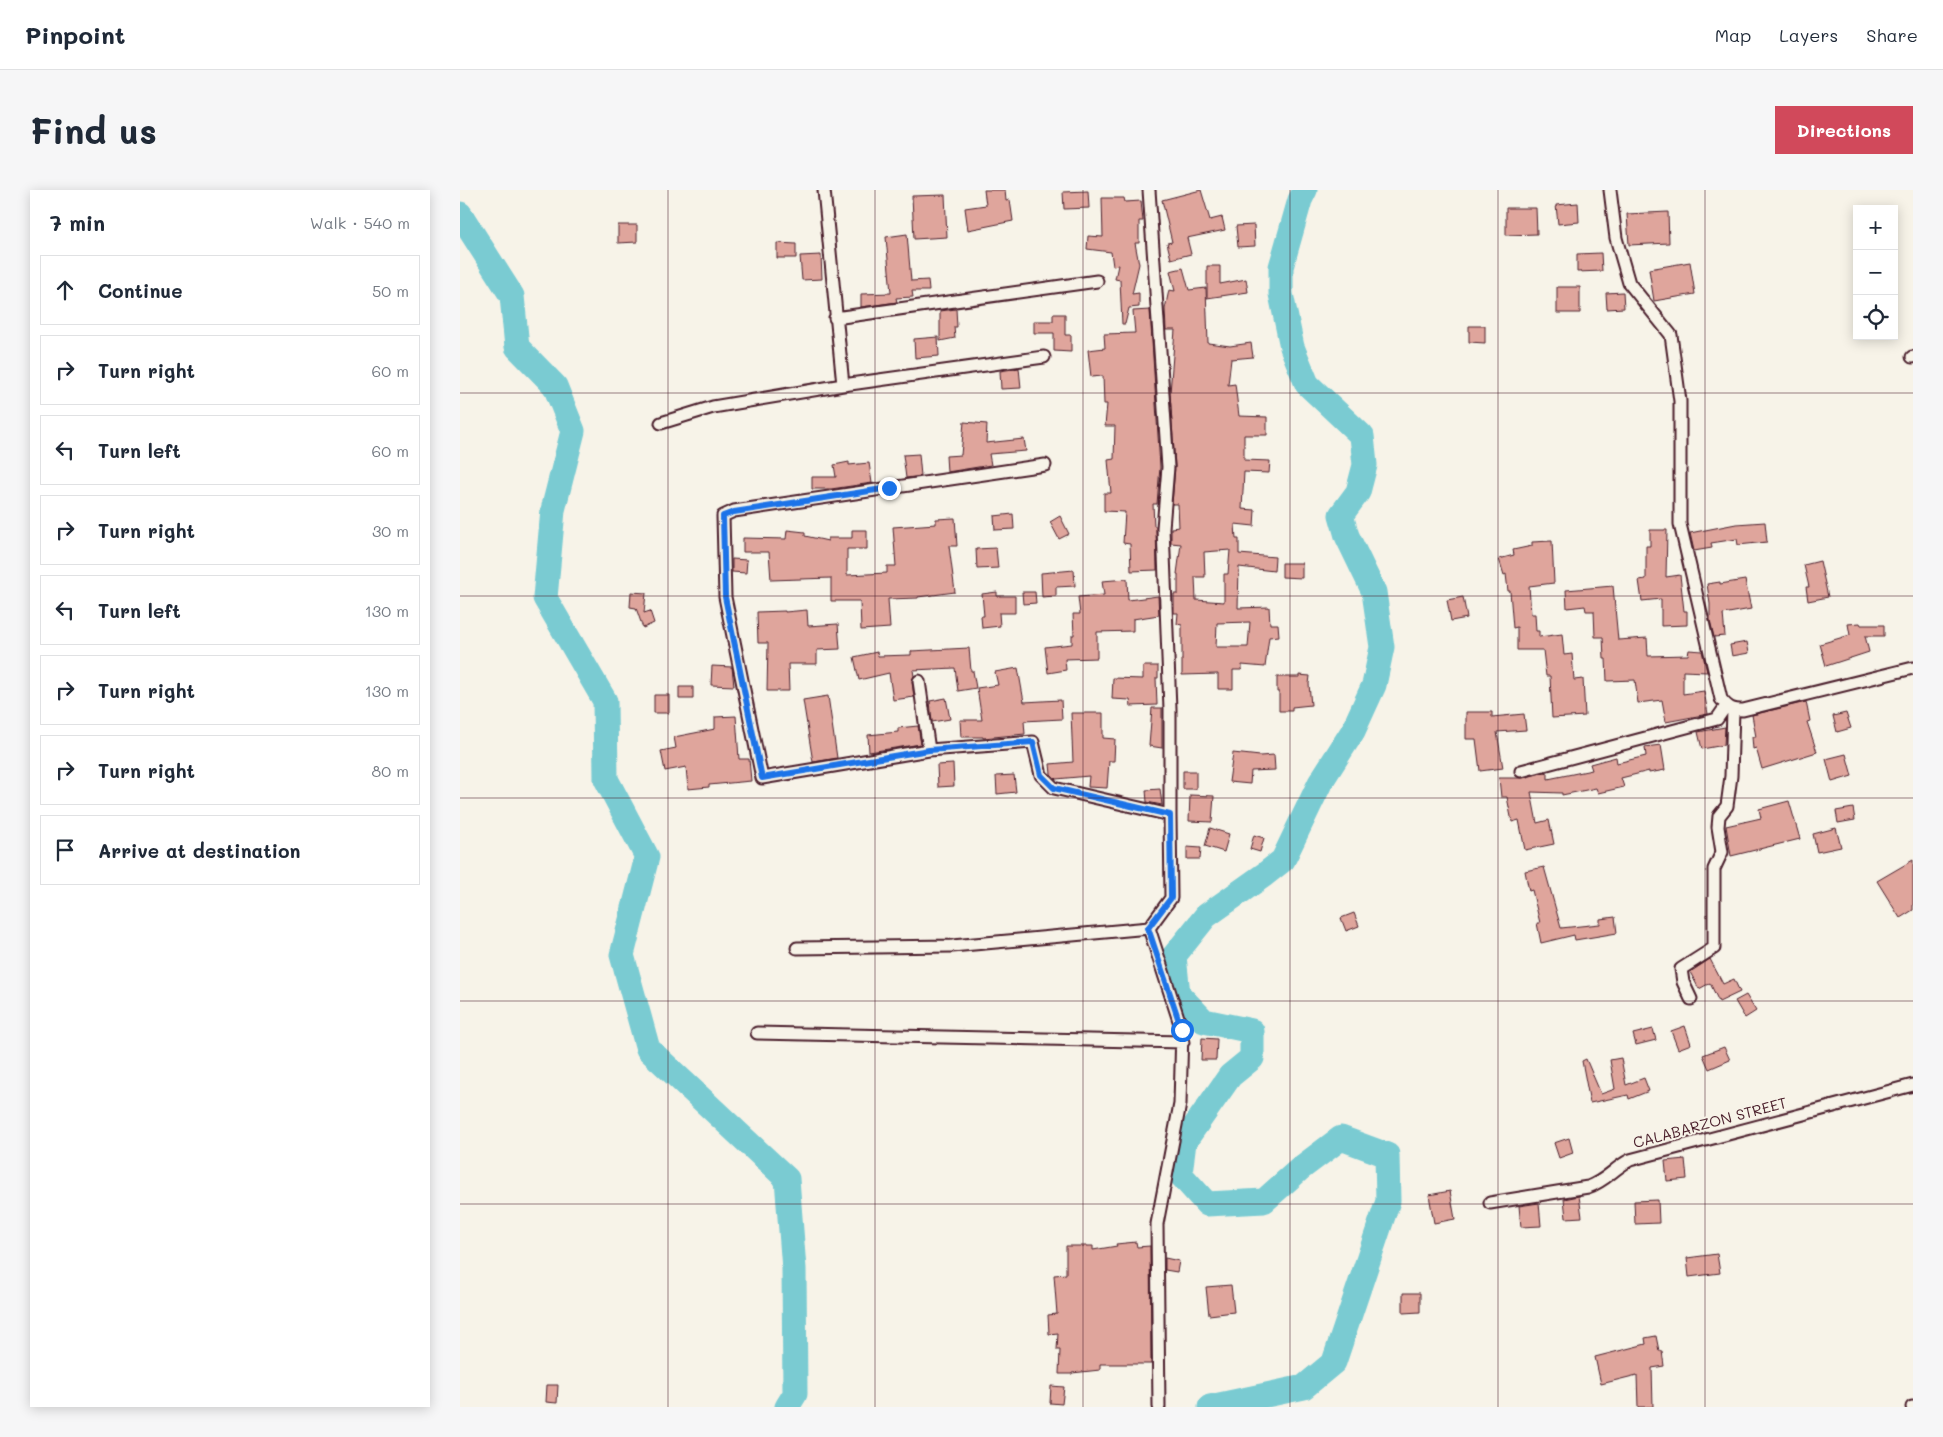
<!DOCTYPE html>
<html lang="en">
<head>
<meta charset="utf-8">
<style>
  :root { --surface:#fff; --page:#f6f6f7; --text:#1f2937; --muted:#747a83; --line:#e0e1e3; --accent:#d1495b }
  body { margin:0; font-family:Mali,sans-serif; background:var(--page); color:var(--text) }
  .controls { position:absolute; right:15px; top:15px; display:grid; overflow:hidden; border-radius:0px; box-shadow:0 2px 12px #0003 }
  .controls button { width:45px; height:45px; display:grid; place-items:center; padding:0; border:0; border-bottom:1px solid var(--line); background:var(--surface); color:var(--text); font:25px sans-serif }
  .stop { position:absolute; width:15px; height:15px; margin:-11px; border:4px solid #1a73e8; border-radius:50%; background:#fff }
  .stop.end { background:#1a73e8; border-color:#fff; box-shadow:0 1px 5px #0008 }
  .list { margin:0; padding:0; list-style:none }
  h2 { display:flex; justify-content:space-between; align-items:center; height:65px; margin:0; padding:0 20px; font-size:21px }
  h2 small { font-size:16px; font-weight:400; color:var(--muted) }
  .list li { display:grid; grid-template-columns:32px 1fr auto; gap:15px; align-items:center; box-sizing:border-box; height:70px; margin:0 10px 10px; padding:0 10px; border:1px solid var(--line); border-radius:0px }
  .list b { display:block; font-size:19px; white-space:nowrap }
  .list em { font-size:16px; font-style:normal; color:var(--muted) }
  .icon { flex:none; width:28px; height:28px; fill:none; stroke:currentColor; stroke-width:2; stroke-linecap:round; stroke-linejoin:round }
  .map { position:relative; flex:none; width:1453px; height:1217px; overflow:hidden; border-radius:0px }
  header { display:flex; align-items:center; gap:30px; box-sizing:border-box; height:70px; padding:0 25px; background:var(--surface); border-bottom:1px solid var(--line) }
  header strong { font-size:24px }
  nav { display:flex; gap:28px; margin-inline-start:auto; font-size:18px }
  .intro { display:flex; align-items:center; justify-content:space-between; box-sizing:border-box; height:120px; padding:0 30px }
  h1 { margin:0; font-size:35px }
  .button { padding:12px 22px; border-radius:0px; background:var(--accent); color:#fff; font-size:18px; font-weight:700 }
  main { display:flex; gap:30px; padding:0 30px }
  aside { flex:1; background:var(--surface); border-radius:0px; box-shadow:0 2px 12px #0003 }
  .map>svg:first-child { display:block }
</style>
</head>
<body>
<header>
<strong>Pinpoint</strong>
<nav><a>Map</a><a>Layers</a><a>Share</a></nav>
</header>
<div class="intro"><h1>Find us</h1><a class="button">Directions</a></div>
<main>
<aside>
<h2>7 min<small>Walk · 540 m</small></h2>
<ul class="list">
<li><svg class="icon" aria-label="ahead" viewBox="0 0 24 24"><path d="M12 20V5M6 11l6-6 6 6"/></svg><div><b>Continue</b></div><em>50 m</em></li>
<li><svg class="icon" aria-label="right" viewBox="0 0 24 24"><path d="M7 20v-9h11M14 6l5 5-5 5"/></svg><div><b>Turn right</b></div><em>60 m</em></li>
<li><svg class="icon" aria-label="left" viewBox="0 0 24 24"><path d="M17 20v-9H6M10 6l-5 5 5 5"/></svg><div><b>Turn left</b></div><em>60 m</em></li>
<li><svg class="icon" aria-label="right" viewBox="0 0 24 24"><path d="M7 20v-9h11M14 6l5 5-5 5"/></svg><div><b>Turn right</b></div><em>30 m</em></li>
<li><svg class="icon" aria-label="left" viewBox="0 0 24 24"><path d="M17 20v-9H6M10 6l-5 5 5 5"/></svg><div><b>Turn left</b></div><em>130 m</em></li>
<li><svg class="icon" aria-label="right" viewBox="0 0 24 24"><path d="M7 20v-9h11M14 6l5 5-5 5"/></svg><div><b>Turn right</b></div><em>130 m</em></li>
<li><svg class="icon" aria-label="right" viewBox="0 0 24 24"><path d="M7 20v-9h11M14 6l5 5-5 5"/></svg><div><b>Turn right</b></div><em>80 m</em></li>
<li><svg class="icon" aria-label="arrive" viewBox="0 0 24 24"><path d="M6 21V4h12l-3 4 3 4H6"/></svg><div><b>Arrive at destination</b></div></li>
</ul>
</aside>
<div class="map">
<svg width="1453" height="1217" viewBox="0 0 1453 1217">
  <rect width="100%" height="100%" fill="#f7f3e8"/>
  <filter id="ink" filterUnits="userSpaceOnUse"><feTurbulence type="fractalNoise" baseFrequency=".02" numOctaves="2"/><feDisplacementMap in="SourceGraphic" scale="10" xChannelSelector="R" yChannelSelector="G"/><feConvolveMatrix kernelMatrix="1 2 1 2 8 2 1 2 1" color-interpolation-filters="sRGB"/></filter>
  <g filter="url(#ink)">
    <g fill="none" stroke-linecap="round" stroke-linejoin="round">
      <!-- river -->
      <path stroke="#7acbd2" stroke-width="25" d="M0 24 52 106 57 157 95 196 113 241 93 320 85 408 145 511 146 589 187 667 162 765 188 859 327 989 334 1079 335 1204 327 1217
        M750 1217 844 1197 874 1172 928 1011 927 965 881 948 841 978 804 1011 747 1014 720 984 724 952 770 886 792 868V841L744 831 718 804 714 766 746 726 804 685 823 670 860 593 893 541 914 495 922 457 914 402 887 346 881 325 898 302 905 275 902 246 847 194 832 157 821 104V77L840 10 845 0"/>
    </g>
    <!-- building -->
    <path fill="#dfa59c" stroke="#4a1f2b" fill-rule="evenodd" d="M524 0H545L546 11 550 10 553 31 508 40 505 18 526 15Z
      M741 0 750 30 762 27 765 40 727 48 731 64 711 69 707 53 712 52 702 10Z
      M628 1 629 18 604 19 603 2Z
      M485 5 487 47 454 49 452 6Z
      M642 8H664L665 12 681 11 683 31H679V53H675L679 74 672 104 679 103V117L669 118 665 134H662L660 90 655 89 658 75 653 76 651 62 627 59 628 46 643 47Z
      M1118 13 1119 32 1098 34 1096 15Z
      M1046 18H1076L1077 44 1046 45Z
      M1208 22 1209 53 1169 55 1167 24Z
      M158 35H177V52L158 53Z
      M794 35 795 56 778 57 776 36Z
      M447 44 451 91 468 90 469 101H452L453 107 436 108 437 112 401 117V104L431 103 426 47Z
      M317 53 336 54V68H317Z
      M1141 63 1142 81 1117 82V64Z
      M361 65 362 89 342 90 340 66Z
      M1230 72 1235 104 1194 111 1189 79Z
      M747 76H760V94L786 89 788 102 747 108Z
      M723 78 729 100 746 98 748 153 770 156 791 153 793 167 771 169 768 195 775 194 779 226 807 227V245H784V270L810 271 809 283 784 282 782 319 795 320 794 336 775 334 776 349H779V364L815 367 814 381 779 377 778 418 809 417 810 434H818L819 446 809 447 805 477 782 475V480H773V499H758V484L722 485V435L717 434 718 423H714V404H718V384H717L721 354 711 353V338L719 337 718 314H712L715 276 710 203 715 140H706L705 119 709 100 715 101 710 81ZM770 360 768 384H764V412L736 410 735 387H745L744 362ZM790 432 788 457H756L757 433Z
      M1097 97H1120V123H1097Z
      M1163 102 1164 118 1147 119 1146 103Z
      M496 119 497 137H494L495 148 480 151V121Z
      M690 120 700 277 697 314H693L694 336H696L697 380 671 381 670 354 663 353 665 322 644 321V303H651L648 270 654 269 655 236H645L647 214H644L643 186 631 187 628 160 645 158 644 144 675 143 673 121Z
      M593 124H605V145H611V162L594 161V143H574V131H593Z
      M1009 136H1025V153L1009 152Z
      M478 147 479 166 455 168 454 149Z
      M559 178 561 198 541 199 540 181Z
      M504 232 527 234 526 253 564 249 566 261 529 264 531 275 487 282 486 266 501 265Z
      M459 264 461 286 446 288 443 265Z
      M389 272V275L409 273 412 293 371 299H352V287H376L374 275Z
      M553 324 554 339 535 340 534 326Z
      M600 326 609 344 599 349 590 332Z
      M495 328 497 356H489L495 402 458 407V408L428 409 430 438 401 440 400 411H371V388L311 390 309 362H283V348L326 349 327 340 345 342V346L368 351V348H392V340H407V359H387V385L427 383V376H436L433 337 476 334V329Z
      M1305 332 1307 352 1278 355 1277 349 1251 353 1252 358 1234 361 1230 343 1276 334Z
      M1190 340H1207L1206 387 1220 385 1224 421H1227V435L1201 436V409L1182 411 1179 390 1186 389V356H1190Z
      M1092 351 1094 393 1069 396 1071 424H1075L1076 441H1079V447L1102 444 1104 465 1112 464 1114 490 1123 489 1125 526 1092 528 1090 486H1086L1083 460H1057V437L1053 438 1050 401H1048L1046 384 1044 385 1039 369 1054 365 1053 360 1072 356V352Z
      M536 358 538 378 517 379 516 359Z
      M272 369 287 370 286 383 272 382Z
      M1360 371 1368 407 1348 411 1346 397H1349L1344 375Z
      M822 373H842V388L822 387Z
      M614 380 615 396 596 397V406L582 407 581 383Z
      M667 389 668 410 698 406 699 425 673 429V441L637 442V468L605 469 606 480 588 483 585 457 612 454V445H614L613 424H620L618 407 644 405 642 391Z
      M1285 390 1291 419 1263 424 1265 446 1254 447 1250 430V414L1247 394 1260 392V394Z
      M1153 396 1158 450 1187 448 1188 466 1228 465 1229 460 1242 461 1247 482 1223 481V504L1244 501 1248 524 1206 532 1202 510 1178 513 1175 490 1147 491 1146 469H1144L1143 447H1135L1134 421H1126L1125 416 1107 418 1106 400Z
      M171 402 186 403 184 423 190 421 194 433 183 438 176 418 170 417Z
      M537 402V406H555V423H539L540 436 522 438 521 426H524L522 404Z
      M562 402H575L576 413 563 414Z
      M1003 407 1007 428 991 431 987 410Z
      M347 420 348 436 378 434 380 459 357 460V474H328L329 501H307L308 453H298L297 422 325 421V422Z
      M1400 433 1401 435H1424V446H1405L1409 462 1366 476 1360 454 1390 445 1388 434Z
      M1287 452 1289 463 1272 466 1270 455Z
      M509 458 511 481H513L516 498 498 501 495 478 453 480 454 486 452 492 454 507 433 510 429 483 399 490 394 467 417 462 418 466 451 465V461Z
      M252 476 272 477 274 496 251 495Z
      M683 476H698V488H696L697 515 671 516 670 510 652 509 653 488 683 489Z
      M558 478 564 512 601 510 602 529 564 531 565 544 523 548V547H501L500 530H522L517 498 538 495 535 482Z
      M839 485 850 486 849 494 851 515 832 517V521H819V502H817V487H839Z
      M219 497H233V509H219Z
      M194 505H209V523H194Z
      M368 506 377 568 353 572 343 510Z
      M486 508 490 529 472 532 470 511Z
      M1346 512 1350 531 1347 532 1357 562 1302 579 1296 558 1293 559 1292 547H1296L1292 525Z
      M692 518H702V558L689 556Z
      M1006 522H1032V527L1064 524 1066 540 1037 542 1043 578 1020 581 1016 549H1006Z
      M611 523H643V548L655 549 654 571H649L647 598 628 597 629 586 596 589 591 584 590 574 613 572Z
      M1386 523 1391 538 1377 542 1373 526Z
      M276 526 279 569H289L291 591 249 595V597L228 599 226 577 205 581 201 561 216 558 214 547 255 539V527Z
      M458 536 461 554 409 562 408 545 438 542V538Z
      M1265 537 1264 555 1242 559 1238 542Z
      M1201 555 1205 580 1189 583V581L1161 588 1164 597 1138 603 1136 598 1102 605V603L1071 602 1077 633 1089 630 1094 654 1065 660 1059 630 1052 632 1047 607H1041L1039 588H1063L1085 582 1088 583V589L1132 580 1130 574 1156 567 1157 573 1186 566 1185 557Z
      M773 563 800 566 814 565 815 580 791 581 790 594 769 592Z
      M1386 564 1392 586 1372 592 1366 569Z
      M493 574 494 596 478 597 477 575Z
      M723 581H736V599H723Z
      M554 585 556 602 537 604 536 586Z
      M700 599 702 615 687 612 686 600Z
      M730 605 754 606 752 632 729 631Z
      M1329 611 1340 649 1271 666 1266 636 1301 628 1299 619Z
      M1393 618 1395 630 1378 633 1376 621Z
      M750 638 769 644 764 662 745 656Z
      M1376 638 1381 657 1357 662 1353 644Z
      M794 645 804 648 800 662 790 659Z
      M727 657 741 658 740 669H727Z
      M1453 670V720L1440 728 1417 691Z
      M1084 677 1101 738 1140 734V729L1155 727 1157 743 1115 750 1114 745 1081 753 1077 733H1080L1072 700 1069 701 1065 681Z
      M894 723 899 736 886 741 881 728Z
      M1250 769 1263 794 1274 789 1280 802 1259 812 1250 793 1239 799 1230 782Z
      M1286 805 1296 821 1285 828 1275 811Z
      M1225 836 1231 854 1218 859 1211 841Z
      M1193 839 1196 850 1176 855 1173 844Z
      M742 848 757 849 756 870H741Z
      M1264 857 1270 870 1249 879 1243 865Z
      M1161 868 1166 895 1184 888 1189 901 1169 909 1168 905 1130 913 1122 871 1126 869 1141 904 1155 899 1150 870Z
      M1109 948 1113 963 1099 968 1094 953Z
      M1225 969 1227 989 1207 991 1205 971Z
      M990 1001 995 1029 974 1033 969 1005Z
      M1119 1006 1122 1027 1106 1028 1104 1009Z
      M1198 1010 1199 1033 1175 1034 1174 1011Z
      M1079 1013 1081 1036 1061 1037 1059 1016Z
      M676 1052 677 1057 690 1056 691 1174H640V1180L612 1183V1184H599L600 1160H597L598 1143 589 1144 588 1125 597 1124 594 1085 606 1084V1056H633V1060L657 1056 656 1054Z
      M1257 1064 1260 1083 1229 1087 1227 1068Z
      M705 1068 719 1071 717 1082 705 1080Z
      M771 1095 774 1122 749 1125 746 1097Z
      M943 1103H960V1122L943 1123Z
      M1196 1146 1199 1161H1202L1204 1176 1192 1178 1193 1217H1178L1177 1185 1141 1194 1135 1167 1186 1154 1185 1148Z
      M87 1195H98L97 1213 86 1212Z
      M591 1196 604 1197 602 1214 590 1213Z"/>
    <g fill="none" stroke-linecap="round" stroke-linejoin="round">
      <!-- street casing -->
      <g stroke="#4a1f2b" stroke-width="15">
        <path id="street" d="M364 0 383 195
          M1150 0 1156 48 1169 93 1211 145 1220 211V334L1261 509C1268 518 1272 520 1283 520L1453 478
          M375 128 637 91
          M1452 167H1453
          M201 233 253 217 383 195 584 167
          M459 491 469 560 573 552 581 585 594 598 710 625V519L703 338 708 277 689 0
          M469 560 302 588 265 407 263 326 274 321 585 275
          M1061 581 1257 529 1266 516
          M337 758 492 756 689 738
          M1231 809 1223 792 1221 779 1254 758V679L1262 662 1258 637 1259 626 1267 616 1271 586 1273 520
          M297 843 723 852
          M1030 1013 1128 997C1146 991 1154 978 1170 970L1453 895
          M699 1217 697 1034 720 914 722 840 689 738 711 708 710 625
          M1452 1217H1453"/>
      </g>
      <!-- street -->
      <use href="#street" stroke="#f7f3e8" stroke-width="11"/>
    </g>
  </g>
  <g fill="none" stroke-linecap="round" stroke-linejoin="round" filter="url(#ink)">
    <!-- route -->
    <path stroke="#1a73e8" stroke-width="6" d="M429 298 274 322 263 326 265 407 302 588 469 560 573 552 581 585 594 598 710 625 711 708 688 738 722 840"/>
  </g>
  <!-- grid -->
  <path fill="none" stroke="#4a1f2b" stroke-width="1" stroke-opacity="0.55" d="M208 0V1217M415 0V1217M623 0V1217M830 0V1217M1038 0V1217M1245 0V1217M0 203H1453M0 406H1453M0 608H1453M0 811H1453M0 1014H1453"/>
  <g text-anchor="middle" stroke-width="4" stroke-linejoin="round" paint-order="stroke">
    <!-- street labels -->
    <g font-size="15" fill="#4a1f2b" stroke="#f7f3e8">
      <text transform="translate(1250 933) rotate(-15)" y="5">CALABARZON STREET</text>
    </g>
  </g>
</svg>
<div class="controls">
<button>+</button>
<button>−</button>
<button><svg class="icon" aria-label="locate" viewBox="0 0 24 24"><circle cx="12" cy="12" r="6"/><path d="M12 2v4M12 18v4M2 12h4M18 12h4"/></svg></button>
</div>
<div class="stop" style="left:722px;top:840px"></div>
<div class="stop end" style="left:429px;top:298px"></div>
</div>
</main>
</body>
</html>
